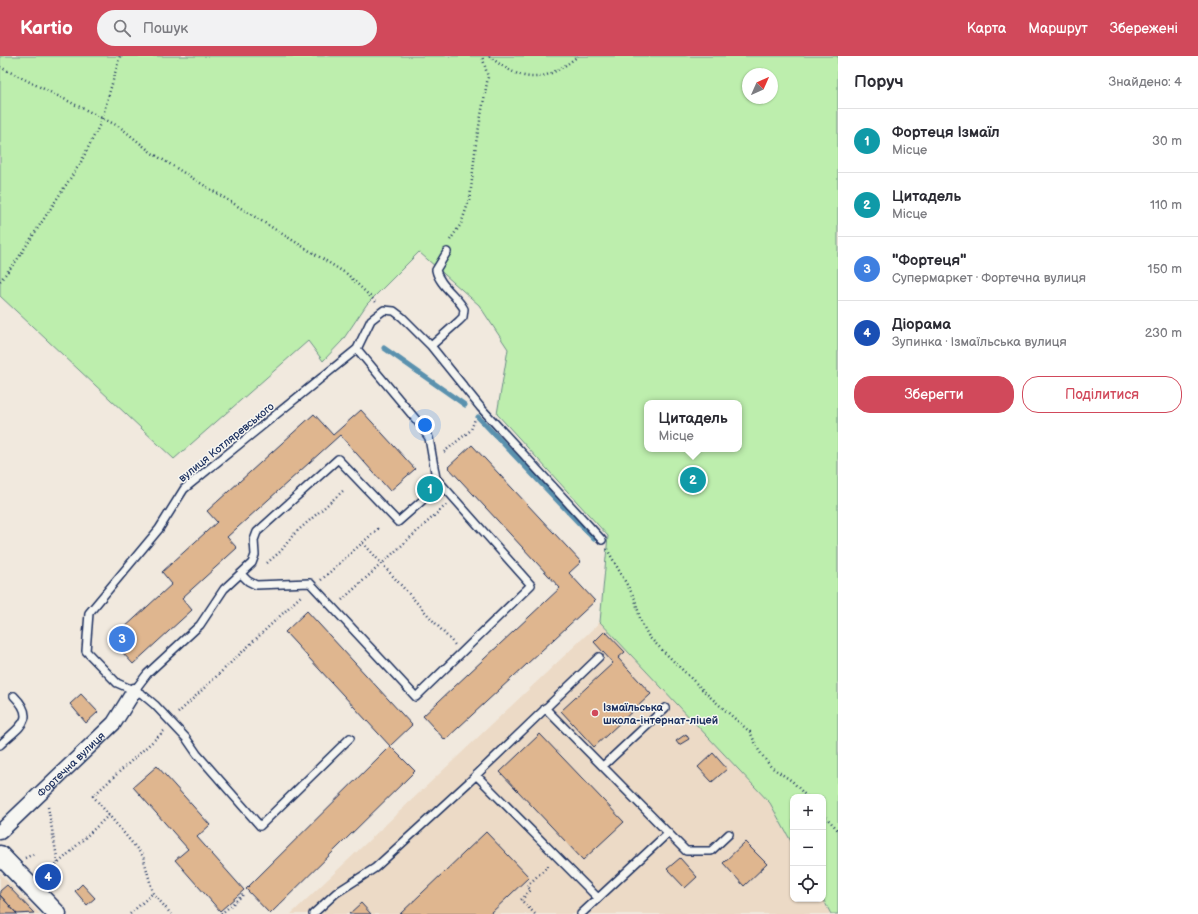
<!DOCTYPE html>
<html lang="uk">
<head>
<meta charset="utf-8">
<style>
  :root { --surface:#fff; --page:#f2f2f3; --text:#2b2b33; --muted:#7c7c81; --line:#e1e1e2; --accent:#d1495b }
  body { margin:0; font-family:"Balsamiq Sans",sans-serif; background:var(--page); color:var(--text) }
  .controls { position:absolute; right:12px; bottom:12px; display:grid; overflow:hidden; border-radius:8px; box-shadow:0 1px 3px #0004 }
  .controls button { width:36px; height:36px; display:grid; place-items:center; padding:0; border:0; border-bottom:1px solid var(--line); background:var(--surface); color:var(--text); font:20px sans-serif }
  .compass { position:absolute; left:742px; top:12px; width:36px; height:36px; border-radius:50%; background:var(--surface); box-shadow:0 1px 3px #0004; rotate:45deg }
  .you { position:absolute; left:425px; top:369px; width:14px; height:14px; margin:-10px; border:3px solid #fff; border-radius:50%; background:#1a73e8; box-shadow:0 0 0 6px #1a73e833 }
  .badge { display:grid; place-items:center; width:26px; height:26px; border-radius:50%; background:var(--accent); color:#fff; font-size:13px; font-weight:700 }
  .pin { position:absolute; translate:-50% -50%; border:2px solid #fff; box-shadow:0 1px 4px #0006 }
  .popup { position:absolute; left:644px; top:344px; width:98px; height:52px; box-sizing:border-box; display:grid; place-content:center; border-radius:8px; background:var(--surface); filter:drop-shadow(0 1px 3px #0005); font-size:13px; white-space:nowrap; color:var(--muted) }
  .popup b { font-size:15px; color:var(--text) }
  .popup::after { content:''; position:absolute; left:50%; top:100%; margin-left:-8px; border:8px solid transparent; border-top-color:var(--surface) }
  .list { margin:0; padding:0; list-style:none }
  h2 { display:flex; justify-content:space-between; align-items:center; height:52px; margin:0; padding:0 16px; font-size:17px }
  h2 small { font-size:13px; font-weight:400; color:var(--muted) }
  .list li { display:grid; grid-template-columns:26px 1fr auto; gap:12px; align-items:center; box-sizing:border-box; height:64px; padding:0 16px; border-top:1px solid var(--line) }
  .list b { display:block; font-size:15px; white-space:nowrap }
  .list p { margin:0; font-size:13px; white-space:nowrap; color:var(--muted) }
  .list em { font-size:13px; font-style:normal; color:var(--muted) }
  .actions { display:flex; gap:8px; padding:12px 16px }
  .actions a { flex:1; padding:9px 0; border:1px solid var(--accent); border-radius:16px; text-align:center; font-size:14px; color:var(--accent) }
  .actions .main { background:var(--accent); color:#fff }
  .icon { flex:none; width:22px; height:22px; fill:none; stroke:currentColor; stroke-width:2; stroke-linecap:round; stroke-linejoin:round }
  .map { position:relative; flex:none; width:838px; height:858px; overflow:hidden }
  header { display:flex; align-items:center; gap:24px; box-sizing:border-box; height:56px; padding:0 20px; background:var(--accent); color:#fff }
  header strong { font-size:19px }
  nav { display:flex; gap:22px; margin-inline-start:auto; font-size:14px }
  .search { width:280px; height:36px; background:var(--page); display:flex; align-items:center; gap:10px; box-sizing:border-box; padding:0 14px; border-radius:22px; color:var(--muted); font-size:15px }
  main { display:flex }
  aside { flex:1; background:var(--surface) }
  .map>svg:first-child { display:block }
</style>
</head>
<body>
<header>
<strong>Kartio</strong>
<div class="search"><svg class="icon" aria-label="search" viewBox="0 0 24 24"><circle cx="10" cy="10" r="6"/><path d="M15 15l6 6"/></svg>Пошук</div>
<nav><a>Карта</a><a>Маршрут</a><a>Збережені</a></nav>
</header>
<main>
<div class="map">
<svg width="838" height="858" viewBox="0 0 838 858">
  <rect width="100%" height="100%" fill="#f1e9de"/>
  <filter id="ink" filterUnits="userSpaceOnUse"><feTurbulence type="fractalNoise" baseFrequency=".025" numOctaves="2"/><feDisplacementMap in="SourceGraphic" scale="8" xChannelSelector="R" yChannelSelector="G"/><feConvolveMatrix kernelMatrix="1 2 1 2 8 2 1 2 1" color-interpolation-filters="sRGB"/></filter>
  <g filter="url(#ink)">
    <!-- built -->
    <path fill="#ecdac6" d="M600 566 770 747 793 789V843H823L831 858H291Z
      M0 817 4 822 40 858H0Z"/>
    <!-- green -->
    <path fill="#bdeead" stroke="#6c8e86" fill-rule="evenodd" d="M0 0H838V858H831L823 843V741H793V789L770 747 600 566 608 480 497 358 508 293 479 249 419 196 367 248 342 285 323 305 308 285 174 403 0 240ZM748 18H772V42H748ZM647 347H739V393H647Z"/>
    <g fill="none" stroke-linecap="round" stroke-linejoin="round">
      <!-- stream -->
      <path stroke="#5a91ae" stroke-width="5" d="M384 292 465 349
        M478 361 594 483"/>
    </g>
    <!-- building -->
    <path fill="#dfb68f" stroke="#1b2f5e" d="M361 354 415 413 390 435 340 379 227 481 237 492 182 542 192 554 133 608 111 584 172 528 162 516 217 466 207 455 314 358 333 379Z
      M472 389 581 506 569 517 595 545 445 684 423 660 560 532 448 411Z
      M307 555 412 669 390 690 285 576Z
      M605 575 625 596 618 602 651 638 594 691 561 655 613 607 594 586Z
      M81 638 98 656 86 667 70 648Z
      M540 678 624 766 583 804 500 716Z
      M686 678 689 683 679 689 676 685Z
      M390 690 415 715 270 858 246 833Z
      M713 697 727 713 712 726 698 711Z
      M157 710 210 769 197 781 244 834 220 855 175 804 188 793 133 731Z
      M486 776 529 821 490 858H400Z
      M745 786 767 808 744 830 723 807Z
      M680 802 697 821 685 832 667 813Z
      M82 828 95 842 87 849 75 835Z
      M7 829 34 857 17 858 0 839V835Z
      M0 839 17 858H0Z
      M361 847 371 858H349Z"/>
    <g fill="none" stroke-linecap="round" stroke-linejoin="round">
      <!-- service casing -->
      <g stroke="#1b2f5e" stroke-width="10">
        <path id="service" d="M431 290 459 265 463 261 464 253C457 240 439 229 436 214L447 196
          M357 293 371 264 384 254 394 255 402 261 431 290 481 352 602 484
          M241 518 248 525 256 529 310 527 416 641 531 529 436 422 429 382 418 366 357 293
          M134 635 147 618 200 569 224 533 252 507 255 499 254 484 257 476 338 403 398 466 441 428
          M545 652 686 795H711L729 778
          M350 682 260 770 197 698 186 682 155 649 142 638 117 627 86 595 89 557 159 473 184 433 357 293
          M0 689C18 671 38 664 14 640
          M603 710 665 652
          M476 719 598 842
          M313 858 336 837 375 812 468 727 599 601
          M581 858 668 777"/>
      </g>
      <!-- minor casing -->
      <g stroke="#1b2f5e" stroke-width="17">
        <g id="minor">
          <path id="s1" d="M0 776 114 667 134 635"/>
        </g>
      </g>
      <!-- tertiary casing -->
      <g stroke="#1b2f5e" stroke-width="21">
        <path id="tertiary" d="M0 799 57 858"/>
      </g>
      <!-- path -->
      <path stroke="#1b2f5e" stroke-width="2.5" stroke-dasharray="1 3" stroke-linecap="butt" d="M489 0C524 28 543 28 578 0
        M0 11 120 71 152 97 347 218 376 246
        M450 184 461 168 470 142 476 87 488 21 482 0
        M0 225 17 204 81 106 101 66 120 0
        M444 396 471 374 475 363
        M363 487 455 589
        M607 493 635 543 641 566 649 581 709 640 750 676 759 695 771 711 792 725 807 741
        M267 507 281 495 293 479 344 434
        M321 524 380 471
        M342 544 446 449
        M178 657 302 539
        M164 675 93 740 143 800 153 837 171 858
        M48 751 58 807
        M823 758 838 774
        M25 802 34 798
        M50 815 109 759
        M130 858 153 837
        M221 858 245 837
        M535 858 521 844 531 834 527 830 549 809"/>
      <!-- service -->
      <use href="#service" stroke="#f6f6f2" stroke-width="7"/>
      <!-- minor -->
      <use href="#minor" stroke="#f6f6f2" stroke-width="14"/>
      <!-- tertiary -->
      <use href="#tertiary" stroke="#f6f6f2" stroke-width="18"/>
    </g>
  </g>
  <!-- markers -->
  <circle fill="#d1495b" stroke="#f6f6f2" stroke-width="1.5" cx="595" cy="657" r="4"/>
  <g text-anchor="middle" stroke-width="3" stroke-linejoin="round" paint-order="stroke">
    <!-- street labels -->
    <g font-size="11" fill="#1b2f5e" stroke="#f6f6f2">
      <text transform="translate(226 386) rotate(-39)" y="4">вулиця Котляревського</text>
      <text dy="4" stroke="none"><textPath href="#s1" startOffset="98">Фортечна вулиця</textPath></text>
    </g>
    <!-- poi labels -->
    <g font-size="11" font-weight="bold" fill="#1b2f5e" stroke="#f6f6f2" text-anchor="start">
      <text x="603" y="655">Ізмаїльська<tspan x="603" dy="13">школа-інтернат-ліцей</tspan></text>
    </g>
  </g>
</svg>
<div class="controls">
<button>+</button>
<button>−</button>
<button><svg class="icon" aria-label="locate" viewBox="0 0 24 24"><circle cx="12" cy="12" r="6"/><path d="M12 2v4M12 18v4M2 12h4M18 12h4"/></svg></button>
</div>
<svg class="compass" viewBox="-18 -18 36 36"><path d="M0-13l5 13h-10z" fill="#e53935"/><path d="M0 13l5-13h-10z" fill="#7c7c81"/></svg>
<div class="you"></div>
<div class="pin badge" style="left:430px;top:433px;background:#0f9aa8">1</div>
<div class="pin badge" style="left:693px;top:424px;background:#0f9aa8">2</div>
<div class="popup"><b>Цитадель</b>Місце</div>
<div class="pin badge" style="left:122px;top:583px;background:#3f7fe0">3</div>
<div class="pin badge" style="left:48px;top:821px;background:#1a4fb4">4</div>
</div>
<aside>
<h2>Поруч<small>Знайдено: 4</small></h2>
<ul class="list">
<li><span class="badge" style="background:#0f9aa8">1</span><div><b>Фортеця Ізмаїл</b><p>Місце</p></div><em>30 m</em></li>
<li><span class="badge" style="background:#0f9aa8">2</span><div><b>Цитадель</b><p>Місце</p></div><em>110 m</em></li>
<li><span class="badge" style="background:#3f7fe0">3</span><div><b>&quot;Фортеця&quot;</b><p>Супермаркет · Фортечна вулиця</p></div><em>150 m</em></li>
<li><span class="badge" style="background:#1a4fb4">4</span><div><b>Діорама</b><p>Зупинка · Ізмаїльська вулиця</p></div><em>230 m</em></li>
</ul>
<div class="actions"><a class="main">Зберегти</a><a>Поділитися</a></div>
</aside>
</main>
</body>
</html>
